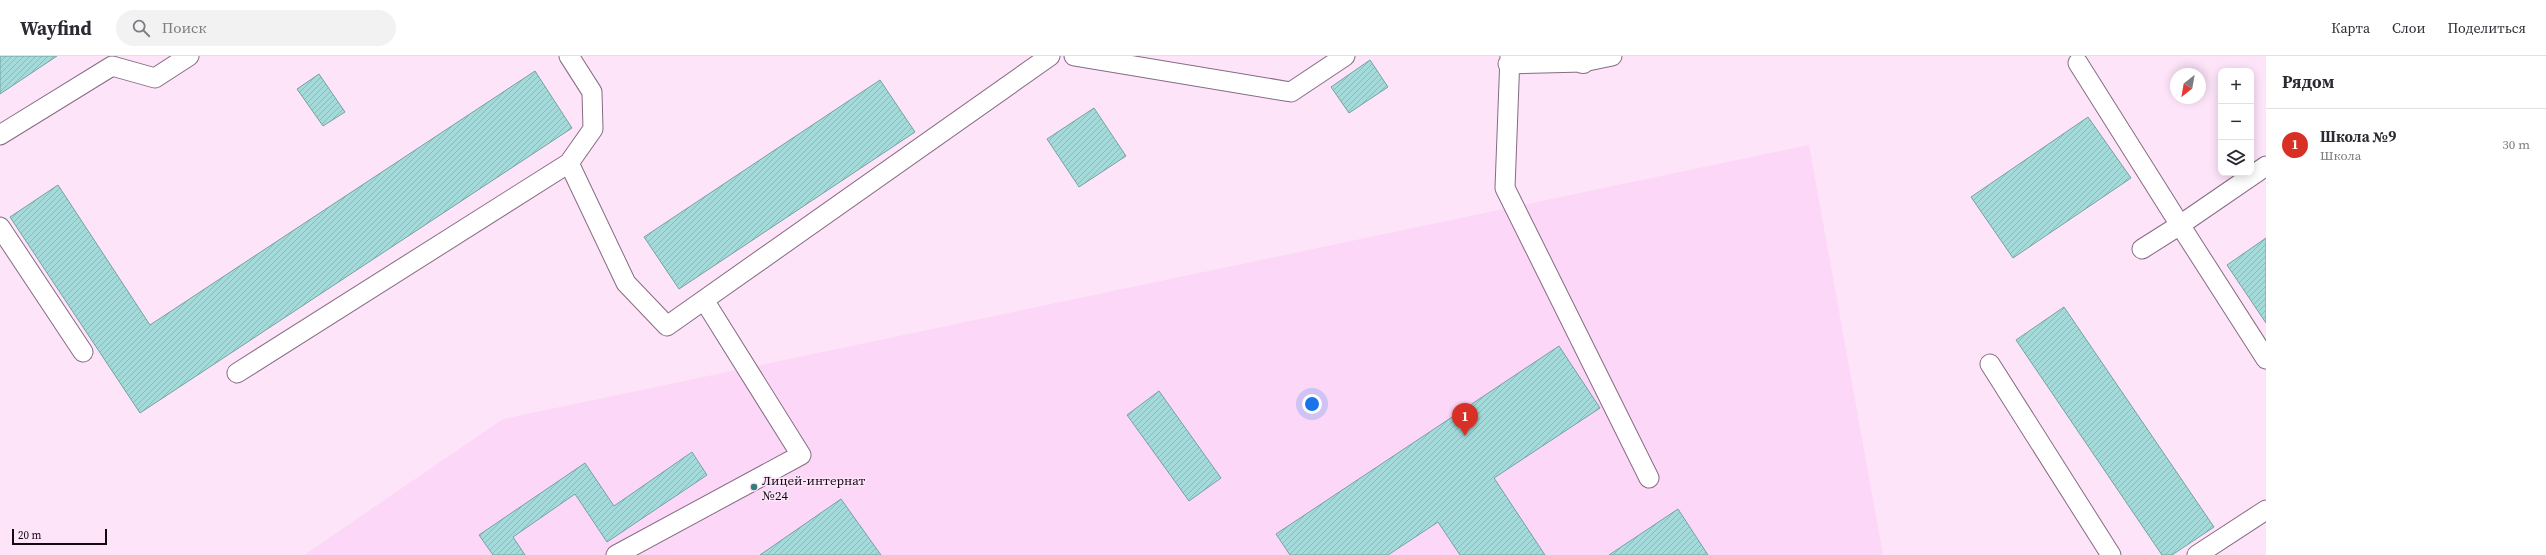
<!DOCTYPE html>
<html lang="ru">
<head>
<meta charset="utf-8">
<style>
  :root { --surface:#fff; --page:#f2f2f3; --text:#2b2b33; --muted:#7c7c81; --line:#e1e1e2; --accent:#d93025 }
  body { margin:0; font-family:"Source Serif 4",serif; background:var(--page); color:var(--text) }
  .controls { position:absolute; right:12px; top:12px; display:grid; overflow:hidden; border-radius:8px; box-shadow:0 2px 10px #0003 }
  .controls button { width:36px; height:36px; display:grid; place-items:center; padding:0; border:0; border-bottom:1px solid var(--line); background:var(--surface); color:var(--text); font:20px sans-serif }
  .compass { position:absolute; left:2170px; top:12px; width:36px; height:36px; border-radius:50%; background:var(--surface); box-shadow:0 2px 10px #0003; rotate:211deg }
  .scale { position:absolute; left:12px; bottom:10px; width:95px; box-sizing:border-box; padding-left:4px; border:2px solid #120811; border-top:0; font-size:11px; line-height:14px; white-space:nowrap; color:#120811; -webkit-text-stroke:3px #fde4f9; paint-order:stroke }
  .you { position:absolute; left:1312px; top:348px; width:14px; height:14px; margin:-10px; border:3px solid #fff; border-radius:50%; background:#1a73e8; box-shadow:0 0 0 6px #1a73e833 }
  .badge { display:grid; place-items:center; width:26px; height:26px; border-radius:50%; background:var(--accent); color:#fff; font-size:13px; font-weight:700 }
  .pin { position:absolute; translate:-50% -33px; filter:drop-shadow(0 1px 2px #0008) }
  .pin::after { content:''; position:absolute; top:21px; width:14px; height:12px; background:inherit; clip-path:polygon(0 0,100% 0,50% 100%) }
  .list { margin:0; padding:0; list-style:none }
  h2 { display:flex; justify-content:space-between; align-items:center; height:52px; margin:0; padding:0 16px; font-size:17px }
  h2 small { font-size:13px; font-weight:400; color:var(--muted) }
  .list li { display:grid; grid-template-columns:26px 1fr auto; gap:12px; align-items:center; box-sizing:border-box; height:72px; padding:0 16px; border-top:1px solid var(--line) }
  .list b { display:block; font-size:15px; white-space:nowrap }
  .list p { margin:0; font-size:13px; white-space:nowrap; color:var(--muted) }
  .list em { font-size:13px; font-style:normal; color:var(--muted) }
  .icon { flex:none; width:22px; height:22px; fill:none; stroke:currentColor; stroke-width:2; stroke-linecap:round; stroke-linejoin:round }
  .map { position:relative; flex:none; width:2266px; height:499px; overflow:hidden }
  header { display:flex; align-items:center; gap:24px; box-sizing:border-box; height:56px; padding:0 20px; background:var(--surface); border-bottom:1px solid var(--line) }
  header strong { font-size:19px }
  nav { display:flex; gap:22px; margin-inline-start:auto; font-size:14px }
  .search { width:280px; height:36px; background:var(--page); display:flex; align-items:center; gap:10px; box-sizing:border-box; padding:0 14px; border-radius:22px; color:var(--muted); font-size:15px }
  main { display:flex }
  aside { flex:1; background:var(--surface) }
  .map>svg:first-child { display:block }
</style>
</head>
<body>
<header>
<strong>Wayfind</strong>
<div class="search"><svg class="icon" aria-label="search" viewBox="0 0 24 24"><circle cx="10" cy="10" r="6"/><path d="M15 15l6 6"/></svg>Поиск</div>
<nav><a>Карта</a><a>Слои</a><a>Поделиться</a></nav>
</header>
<main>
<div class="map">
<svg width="2266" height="499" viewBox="0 0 2266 499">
  <defs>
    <pattern id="building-hatch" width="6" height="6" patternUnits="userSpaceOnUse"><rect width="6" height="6" fill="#a4dbda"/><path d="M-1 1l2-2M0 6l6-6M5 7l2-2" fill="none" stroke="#8cbaba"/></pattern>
  </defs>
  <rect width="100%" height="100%" fill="#fde4f9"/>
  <!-- built -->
  <path fill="#fcd7f7" d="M1809 89 1883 499H304L503 363Z"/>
  <!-- building -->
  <path fill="url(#building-hatch)" stroke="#75a2a1" d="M0 0H57L0 38Z
    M1370 4 1388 31 1349 57 1331 31Z
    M535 15 572 72 140 357 10 161 58 129 150 269Z
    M319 18 345 56 323 70 297 33Z
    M880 24 915 76 679 233 644 181Z
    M1094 52 1126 100 1079 131 1047 83Z
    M2088 61 2131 122 2013 202 1971 141Z
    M2266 182V267L2227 209Z
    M2064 251 2214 471 2172 499H2162L2016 284Z
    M1559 290 1600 352 1494 422 1545 499H1460L1438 466 1388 499H1290L1276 478Z
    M1159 335 1221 422 1189 445 1127 359Z
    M692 396 707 419 607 486 575 438 513 481 525 499H493L479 479 585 407 614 450Z
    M841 443 881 499H760Z
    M1678 453 1708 499H1609Z"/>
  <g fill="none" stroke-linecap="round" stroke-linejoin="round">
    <!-- service casing -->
    <g stroke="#866b83" stroke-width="21">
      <path id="service" d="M569 0 592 36 593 73 569 107 626 227 667 270 1050 0
        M1074 0 1291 36 1345 0
        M1510 0 1505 132 1649 422
        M2078 7 2180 169 2142 193
        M1508 8 1583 6 1612 0
        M0 79 112 10 155 22 189 0
        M2266 110 2180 169 2266 303
        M0 171 83 296
        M1990 308 2111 499
        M237 317 569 107
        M616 499 801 399 704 244
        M2197 499 2266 454"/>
    </g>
    <!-- minor casing -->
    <g stroke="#866b83" stroke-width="24">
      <path id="minor" d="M1583 0V6"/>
    </g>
    <!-- service -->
    <use href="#service" stroke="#fff" stroke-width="19"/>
    <!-- minor -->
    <use href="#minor" stroke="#fff" stroke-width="22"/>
  </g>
  <!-- markers -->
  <circle fill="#367e7e" stroke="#fde4f9" stroke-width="1.5" cx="754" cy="431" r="4"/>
  <g text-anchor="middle" stroke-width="3" stroke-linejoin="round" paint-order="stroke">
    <!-- poi labels -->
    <g font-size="13" fill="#120811" stroke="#fde4f9" text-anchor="start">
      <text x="762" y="429">Лицей-интернат<tspan x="762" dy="15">№24</tspan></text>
    </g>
  </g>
</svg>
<div class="controls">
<button>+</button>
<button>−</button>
<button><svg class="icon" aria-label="layers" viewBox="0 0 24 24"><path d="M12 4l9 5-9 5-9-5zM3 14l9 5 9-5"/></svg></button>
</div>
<svg class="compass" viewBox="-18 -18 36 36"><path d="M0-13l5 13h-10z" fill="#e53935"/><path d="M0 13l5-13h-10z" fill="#7c7c81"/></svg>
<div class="scale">20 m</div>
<div class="you"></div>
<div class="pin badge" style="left:1465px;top:380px">1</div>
</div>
<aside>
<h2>Рядом<small></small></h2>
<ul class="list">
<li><span class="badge">1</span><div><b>Школа №9</b><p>Школа</p></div><em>30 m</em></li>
</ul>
</aside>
</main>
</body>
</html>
